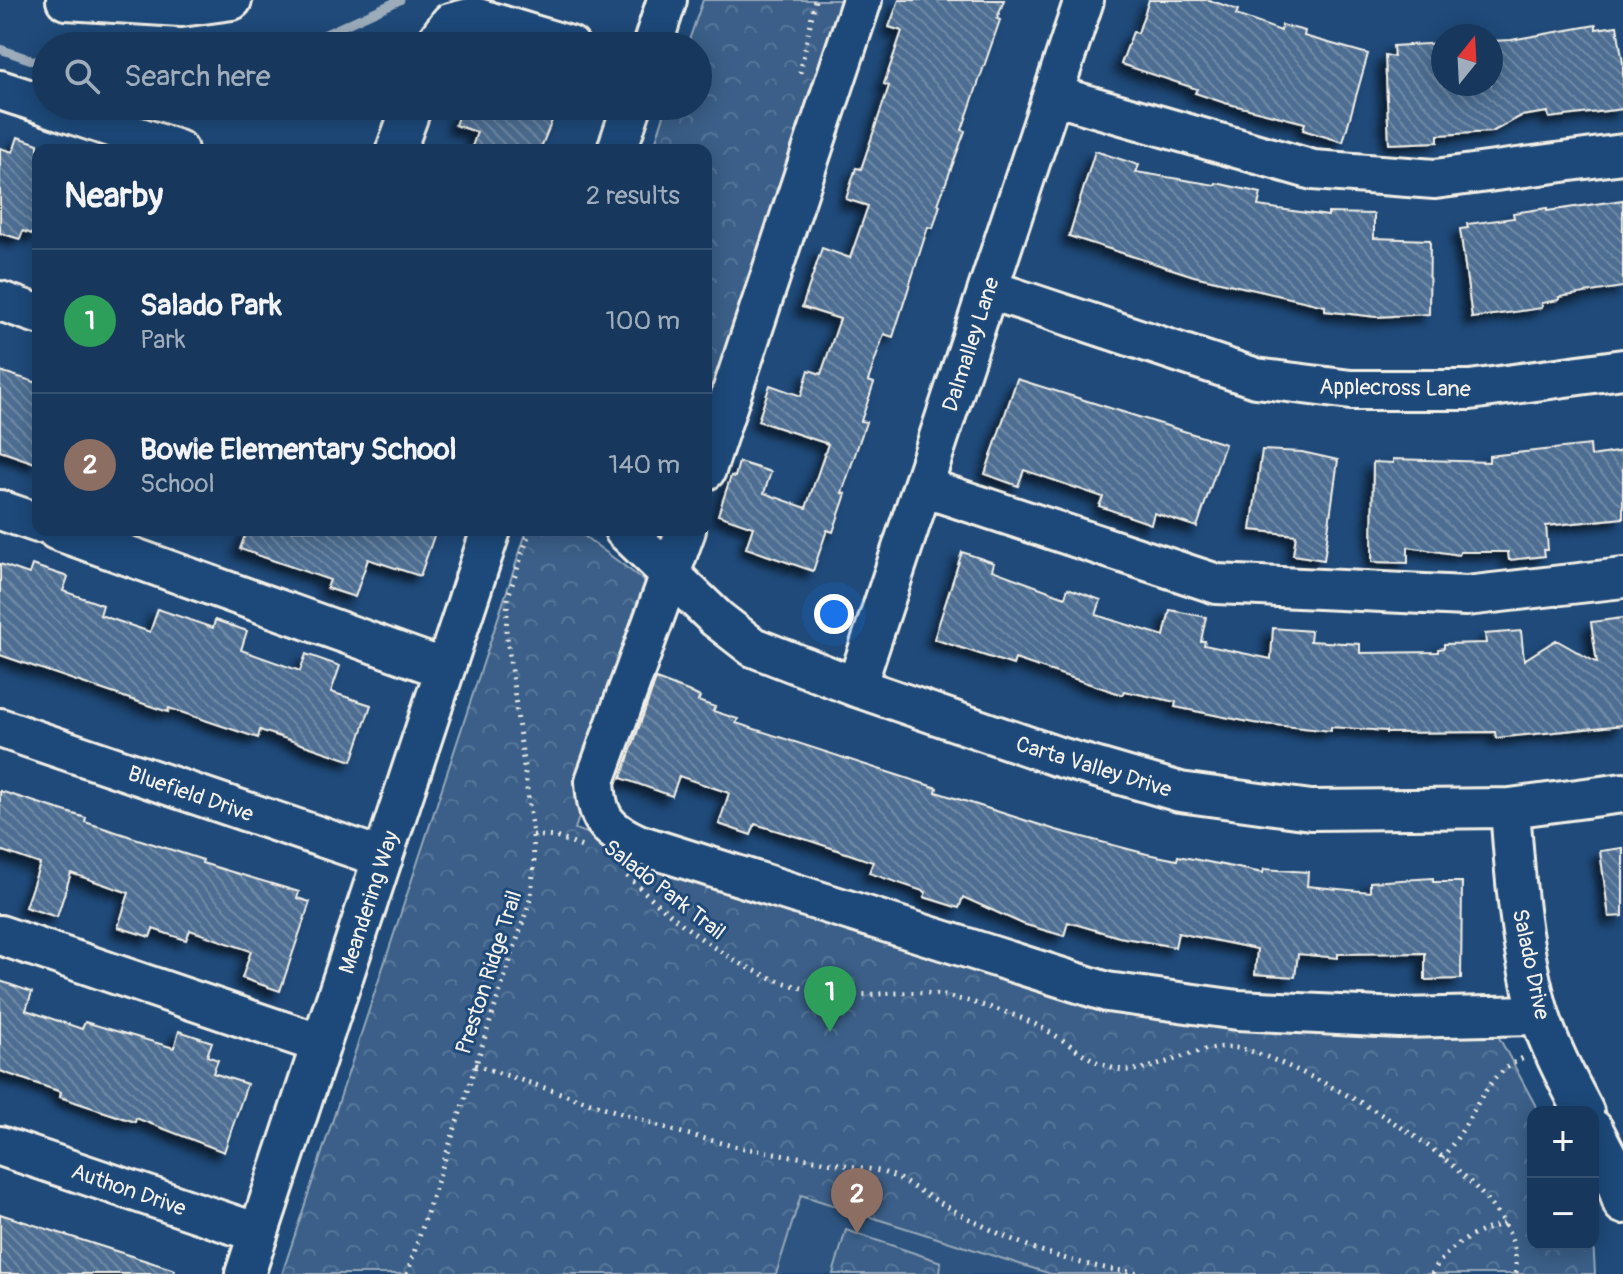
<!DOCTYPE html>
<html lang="en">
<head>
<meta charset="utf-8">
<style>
  :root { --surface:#17385c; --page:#203f62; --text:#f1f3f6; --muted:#9eacbb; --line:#365272; --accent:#ffd166 }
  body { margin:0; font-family:Pangolin,sans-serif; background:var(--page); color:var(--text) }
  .controls { position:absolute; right:24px; bottom:24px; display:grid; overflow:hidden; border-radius:16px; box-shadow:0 4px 20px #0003 }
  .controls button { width:72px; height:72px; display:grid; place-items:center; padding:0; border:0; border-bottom:2px solid var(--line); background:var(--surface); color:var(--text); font:40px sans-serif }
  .compass { position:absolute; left:1431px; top:24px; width:72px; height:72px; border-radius:50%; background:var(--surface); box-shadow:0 4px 20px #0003; rotate:18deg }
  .you { position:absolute; left:834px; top:614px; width:28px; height:28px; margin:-20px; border:6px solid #fff; border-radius:50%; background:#1a73e8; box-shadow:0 0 0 12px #1a73e833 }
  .badge { display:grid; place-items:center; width:52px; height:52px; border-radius:50%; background:var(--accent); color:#fff; font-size:26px; font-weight:700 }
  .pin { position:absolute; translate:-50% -66px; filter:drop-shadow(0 2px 4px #0008) }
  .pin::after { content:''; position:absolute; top:42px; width:28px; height:24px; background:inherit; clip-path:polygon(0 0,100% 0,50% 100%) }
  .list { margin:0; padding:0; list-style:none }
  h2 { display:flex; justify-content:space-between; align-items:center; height:104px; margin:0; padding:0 32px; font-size:34px }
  h2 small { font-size:26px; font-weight:400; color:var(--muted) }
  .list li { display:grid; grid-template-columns:52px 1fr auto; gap:24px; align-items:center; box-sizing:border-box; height:144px; padding:0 32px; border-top:2px solid var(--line) }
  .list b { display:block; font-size:30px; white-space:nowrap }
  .list p { margin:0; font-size:26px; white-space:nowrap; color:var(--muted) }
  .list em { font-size:26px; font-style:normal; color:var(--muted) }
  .icon { flex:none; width:44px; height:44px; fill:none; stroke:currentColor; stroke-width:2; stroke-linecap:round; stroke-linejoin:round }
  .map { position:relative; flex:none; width:1623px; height:1274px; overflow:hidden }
  .search { position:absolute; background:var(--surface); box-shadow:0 4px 20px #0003; left:32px; top:32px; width:680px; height:88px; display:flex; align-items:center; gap:20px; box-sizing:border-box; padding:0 28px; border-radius:44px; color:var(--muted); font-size:30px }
  .panel { position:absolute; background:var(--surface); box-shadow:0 4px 20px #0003; left:32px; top:144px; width:680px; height:392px; border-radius:16px }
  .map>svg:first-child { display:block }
</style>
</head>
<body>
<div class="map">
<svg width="1623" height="1274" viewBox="0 0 1623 1274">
  <defs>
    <pattern id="park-crowns" width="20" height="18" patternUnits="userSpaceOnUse" patternTransform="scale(2)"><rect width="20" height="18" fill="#3a5f88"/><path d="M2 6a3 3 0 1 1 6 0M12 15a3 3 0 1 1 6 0" fill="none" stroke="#577699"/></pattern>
    <pattern id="building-back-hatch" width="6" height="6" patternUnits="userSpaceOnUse" patternTransform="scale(2)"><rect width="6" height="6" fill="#4d6e92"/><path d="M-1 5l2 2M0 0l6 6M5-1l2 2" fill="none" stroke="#708aa6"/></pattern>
    <filter id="shadow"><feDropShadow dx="-7" dy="7" stdDeviation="4" flood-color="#0009"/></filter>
  </defs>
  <rect width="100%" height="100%" fill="#1f4a7a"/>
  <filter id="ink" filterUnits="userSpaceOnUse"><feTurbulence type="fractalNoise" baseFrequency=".0125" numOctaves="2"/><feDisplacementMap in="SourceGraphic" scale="16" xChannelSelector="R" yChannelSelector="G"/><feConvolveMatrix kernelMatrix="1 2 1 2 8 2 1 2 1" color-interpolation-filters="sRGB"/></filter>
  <g filter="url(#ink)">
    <!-- built -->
    <path fill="#2d5581" d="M800 1195 1051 1274H776Z"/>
    <!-- park -->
    <path fill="url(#park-crowns)" stroke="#97a8b8" stroke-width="2" d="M703 0H846L706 420V150H653L667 106H698V46H687Z
      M527 530H576L654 588 575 829 1030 986 1169 1018 1303 1034 1495 1030 1539 1112H1533V1244H1593V1238L1595 1274H1051L801 1195 776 1274H282Z
      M846 1230 941 1262 940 1274H833Z"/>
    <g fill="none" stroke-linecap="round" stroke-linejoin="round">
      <!-- stream -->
      <path stroke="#9cacbb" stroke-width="9" d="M299 46 400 0
        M0 49 46 65"/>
    </g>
    <!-- building -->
    <path fill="url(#building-back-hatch)" stroke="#f4f1e8" stroke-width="2" filter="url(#shadow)" d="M899 0H1004L997 19 1000 20 962 130 965 131 938 204 940 205 933 228 928 227 893 337 884 334 868 381 874 383 861 421 866 422 842 493 846 494 833 532 827 530 813 571 746 548 753 527 718 515 731 476 735 477 739 462 771 472 764 493 806 508 828 444 758 421 770 385 801 396 809 370 821 374 840 319 802 307 822 248 850 258 868 206 846 199 856 168 861 169 889 86 884 84 902 31 889 27Z
      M1149 0H1209L1238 10 1236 15 1281 31 1282 25 1305 31 1304 36 1368 54 1343 142 1303 130 1305 123 1225 103 1195 93 1197 89 1121 64 1133 32 1138 33Z
      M1596 25V29L1617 26 1623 63V109L1549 118 1548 112 1521 116 1492 132 1438 135V142L1389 144 1385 55 1394 57 1393 46 1443 43V84H1491V41L1511 40Z
      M462 106H558L540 150H471L477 132 455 125Z
      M18 137 38 144V236L23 231 20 239 0 233V148L13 152Z
      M1095 151 1139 165 1136 172 1215 185 1216 183 1261 193 1258 206 1328 216V213L1374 214V238L1430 240 1429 314 1376 317 1325 311V306L1194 276 1069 236Z
      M1623 200V287L1559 297V300L1542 303V308L1472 318 1460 229 1468 228 1467 224 1514 218 1513 213 1547 208V211Z
      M0 371 38 383V464L0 451Z
      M1017 379 1225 444 1197 527 1154 513 1151 524 1099 506 1103 497 1024 470 1018 486 985 474Z
      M1590 445 1591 456 1623 451V518L1546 526 1548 550H1544L1545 556 1509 560 1508 552H1460L1459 555 1408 547V563L1372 562 1373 462 1393 463V459L1489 462V456Z
      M1262 450 1302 452 1338 460 1324 560 1293 555 1296 535 1251 530Z
      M247 530H436L420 576 368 559 355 597 327 588 330 580 240 549Z
      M962 552 994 563 992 570 1065 597 1068 588 1101 600 1096 615 1164 636 1170 610 1206 617 1201 641H1205L1204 645 1271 659 1273 628 1311 631 1310 641 1360 644V653L1438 652V649L1444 648V644L1486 643 1485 634 1521 631 1524 660 1556 640 1597 663 1591 622 1623 618V725L1496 738 1495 732 1386 733V731L1331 727V731L1254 723 1175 707 1176 702 1124 691 1123 695 1015 659 1013 665 934 639Z
      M0 564 29 574 32 565 68 577 63 591 103 605 100 615 150 632 158 609 213 628 215 620 247 631 241 650 300 671 306 654 340 666 331 692 371 705 352 761 260 730 258 738 169 708 168 712 0 655Z
      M656 679 688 691 700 697 698 701 715 707 713 711 738 719 736 723 937 788 936 792 1056 830 1147 854 1177 860 1178 856 1263 873 1264 869 1308 872 1307 886 1370 892V882L1433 878V882H1462L1461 979 1425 980V953L1338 954V958L1298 954 1295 977 1255 974 1257 949 1178 933 1175 947 1119 937 1068 922 1064 936 1023 924 963 897 959 908 924 897 926 892 869 873 873 862 808 840 755 824 751 835 719 824 729 793 679 776 672 796 621 778Z
      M0 791 86 818 85 822 203 860 202 863 299 892 297 898 310 902 280 991 242 978 251 951 190 930 186 940 153 929 150 937 118 927 129 893 71 873 57 917 25 907 40 864 0 850Z
      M1623 848V916L1609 917 1600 851Z
      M0 981 32 992 26 1010 82 1029 85 1022 174 1048 179 1031 212 1042 207 1056 218 1060 213 1073 247 1084 224 1152 136 1118 135 1122 60 1097 61 1092 0 1071Z
      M0 1214 175 1270 174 1274H0Z"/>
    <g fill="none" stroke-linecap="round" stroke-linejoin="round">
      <!-- minor casing -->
      <g stroke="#f4f1e8" stroke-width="44">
        <path id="minor" d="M66 0 181 7 232 0
          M433 46 450 23 474 17 570 46
          M652 46 667 0
          M0 90 46 105
          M1053 95 1313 170 1435 179 1623 154
          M48 106 178 150
          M396 150 412 106
          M617 150 632 106
          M988 289 1256 378 1351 390H1470L1623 369
          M0 301 38 314
          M706 470 862 0
          M923 487 1217 584 1466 596 1623 578
          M0 510 38 523
          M56 530 445 669
          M624 530 717 619 753 647 856 687 1056 756 1180 792 1311 810 1510 808 1623 793
          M686 530 595 781C597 818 605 829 638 844L1107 992 1238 1010 1399 1018 1540 1015
          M856 687 1084 0
          M0 728 383 858
          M1510 808C1515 877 1520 950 1540 1016 1551 1050 1568 1081 1584 1112
          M0 935 321 1044
          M1593 1129 1609 1160 1623 1204
          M0 1146 258 1233
          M245 1274 491 530"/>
      </g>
      <!-- path -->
      <path stroke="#f4f1e8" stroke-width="5" stroke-dasharray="2 6" stroke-linecap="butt" d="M800 73 815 0
        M533 835 556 837 582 847
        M627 876C689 933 748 983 834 994 864 997 895 991 925 993 939 994 953 998 967 1001 994 1008 1022 1016 1046 1030 1067 1041 1086 1059 1109 1067 1152 1081 1192 1041 1238 1048 1255 1051 1274 1060 1290 1067 1361 1099 1461 1155 1503 1222 1513 1237 1517 1256 1516 1274
        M475 1065 679 1132 733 1146 880 1171 896 1177C982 1228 1047 1265 1149 1274
        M1442 1158C1450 1148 1458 1137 1465 1126 1483 1096 1489 1075 1523 1058
        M407 1274 531 897 534 862 533 835 506 630 508 597 530 530
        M1432 1274C1447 1245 1474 1233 1504 1223"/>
      <!-- minor -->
      <use href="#minor" stroke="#1f4a7a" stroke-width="38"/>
    </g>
  </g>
  <g text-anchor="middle" stroke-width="6" stroke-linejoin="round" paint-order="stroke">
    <!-- street labels -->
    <g font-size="22" fill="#f4f1e8" stroke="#1f4a7a">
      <text transform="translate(970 344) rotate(-72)" y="8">Dalmalley Lane</text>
      <text transform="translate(1395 387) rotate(1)" y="8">Applecross Lane</text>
      <text transform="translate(1094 766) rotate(17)" y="8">Carta Valley Drive</text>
      <text transform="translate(191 793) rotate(19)" y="8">Bluefield Drive</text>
      <text transform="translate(665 889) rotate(38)" y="8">Salado Park Trail</text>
      <text transform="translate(368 902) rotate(-72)" y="8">Meandering Way</text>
      <text transform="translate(1532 964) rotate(78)" y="8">Salado Drive</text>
      <text transform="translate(488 972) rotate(-72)" y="8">Preston Ridge Trail</text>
      <text transform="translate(129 1189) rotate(19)" y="8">Authon Drive</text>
    </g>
  </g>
</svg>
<div class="controls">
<button>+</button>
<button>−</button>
</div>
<svg class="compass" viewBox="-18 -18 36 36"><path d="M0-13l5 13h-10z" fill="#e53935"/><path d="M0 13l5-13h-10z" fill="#9eacbb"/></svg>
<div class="you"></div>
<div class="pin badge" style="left:830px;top:1032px;background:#2e9e5b">1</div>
<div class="pin badge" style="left:857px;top:1234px;background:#8d6e63">2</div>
<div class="search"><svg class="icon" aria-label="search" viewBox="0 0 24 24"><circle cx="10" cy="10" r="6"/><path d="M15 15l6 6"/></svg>Search here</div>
<section class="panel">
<h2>Nearby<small>2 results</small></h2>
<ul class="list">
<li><span class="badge" style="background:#2e9e5b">1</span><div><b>Salado Park</b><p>Park</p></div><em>100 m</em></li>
<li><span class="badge" style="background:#8d6e63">2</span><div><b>Bowie Elementary School</b><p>School</p></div><em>140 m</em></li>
</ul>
</section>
</div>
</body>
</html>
